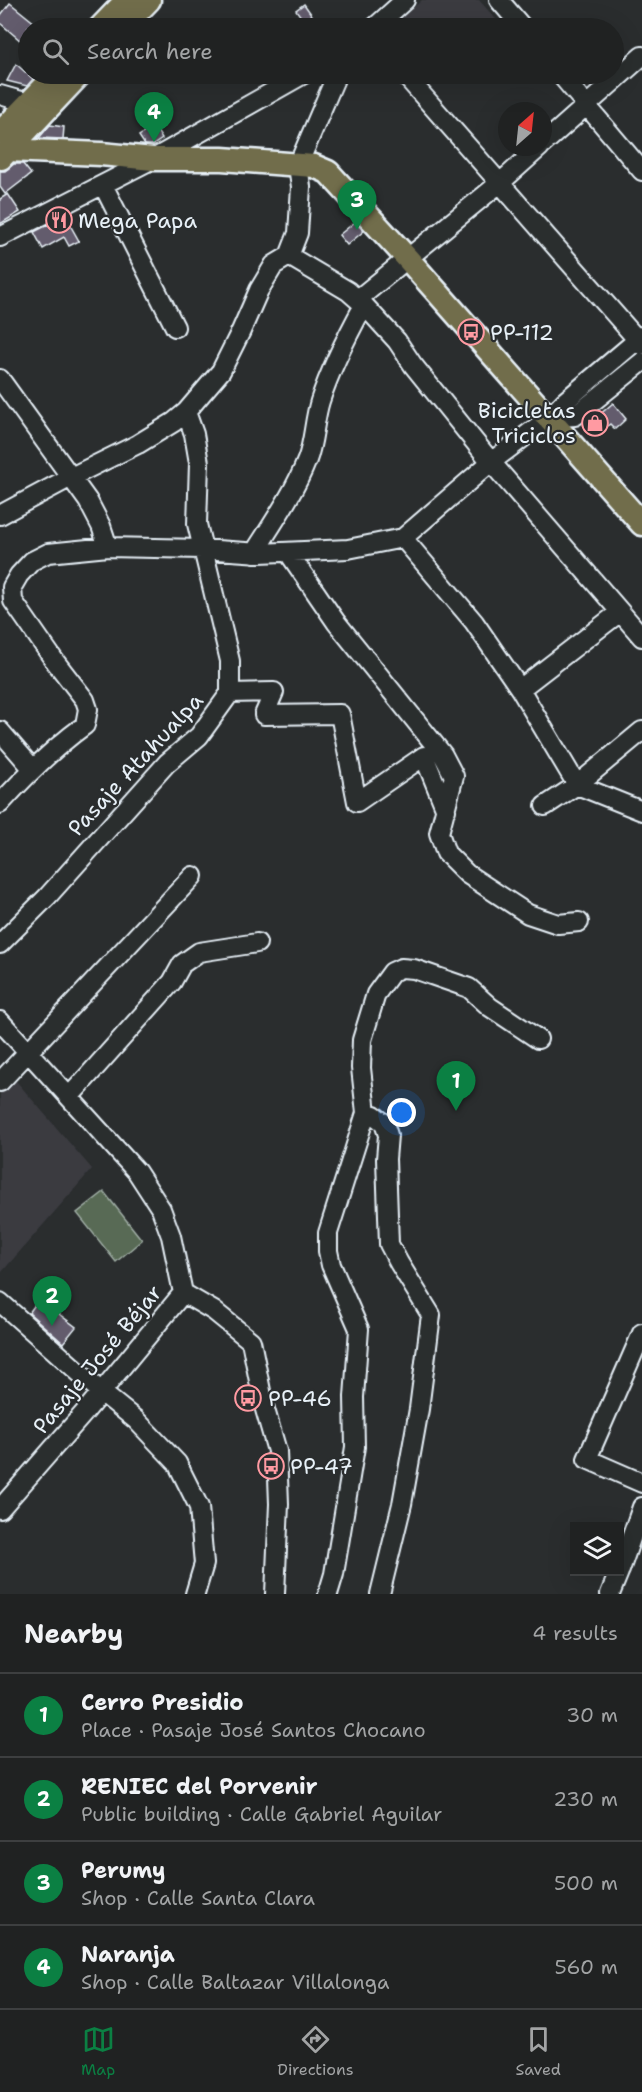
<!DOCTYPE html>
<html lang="en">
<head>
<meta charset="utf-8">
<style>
  :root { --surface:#202222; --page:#282a2a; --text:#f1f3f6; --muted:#a2a4a5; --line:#3d3f40; --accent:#0b8043 }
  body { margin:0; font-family:"Shantell Sans",sans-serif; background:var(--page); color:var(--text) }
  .controls { position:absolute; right:18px; bottom:18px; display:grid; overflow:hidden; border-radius:0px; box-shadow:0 6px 24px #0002 }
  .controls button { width:54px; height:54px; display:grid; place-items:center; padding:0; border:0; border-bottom:2px solid var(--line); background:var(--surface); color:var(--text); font:30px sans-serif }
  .compass { position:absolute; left:498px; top:102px; width:54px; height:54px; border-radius:50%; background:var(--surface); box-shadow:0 6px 24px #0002; rotate:27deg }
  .you { position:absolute; left:402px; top:1113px; width:21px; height:21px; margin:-15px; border:4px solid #fff; border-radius:50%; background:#1a73e8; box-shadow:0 0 0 9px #1a73e833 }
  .badge { display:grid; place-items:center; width:39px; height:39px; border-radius:50%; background:var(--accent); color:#fff; font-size:20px; font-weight:700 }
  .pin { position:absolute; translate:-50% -50px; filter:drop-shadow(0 2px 3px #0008) }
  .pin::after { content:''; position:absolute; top:32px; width:21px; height:18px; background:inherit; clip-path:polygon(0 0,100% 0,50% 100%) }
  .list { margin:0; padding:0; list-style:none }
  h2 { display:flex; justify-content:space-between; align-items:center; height:78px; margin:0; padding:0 24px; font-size:26px }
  h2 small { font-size:20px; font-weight:400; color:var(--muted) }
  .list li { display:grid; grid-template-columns:39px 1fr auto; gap:18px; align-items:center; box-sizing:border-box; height:84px; padding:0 24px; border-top:2px solid var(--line) }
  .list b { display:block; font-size:22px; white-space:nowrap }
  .list p { margin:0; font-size:20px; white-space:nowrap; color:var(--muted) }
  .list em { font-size:20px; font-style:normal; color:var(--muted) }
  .icon { flex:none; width:33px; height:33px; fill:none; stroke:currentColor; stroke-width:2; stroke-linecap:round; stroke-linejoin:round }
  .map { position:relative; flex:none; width:642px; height:1594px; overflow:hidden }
  .search { position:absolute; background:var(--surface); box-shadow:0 6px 24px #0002; left:18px; right:18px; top:18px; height:66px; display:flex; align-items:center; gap:15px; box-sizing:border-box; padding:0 21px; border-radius:33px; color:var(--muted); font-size:22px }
  .sheet { height:414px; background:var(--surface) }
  nav { display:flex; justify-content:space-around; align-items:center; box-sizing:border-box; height:84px; border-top:2px solid var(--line); background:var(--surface); font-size:16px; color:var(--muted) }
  nav a { display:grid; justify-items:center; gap:3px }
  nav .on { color:var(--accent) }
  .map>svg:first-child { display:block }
</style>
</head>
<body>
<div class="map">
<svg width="642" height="1594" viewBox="0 0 642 1594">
  <rect width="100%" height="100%" fill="#2a2d2e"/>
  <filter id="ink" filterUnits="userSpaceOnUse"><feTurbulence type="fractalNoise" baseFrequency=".0167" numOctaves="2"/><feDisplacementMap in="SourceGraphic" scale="12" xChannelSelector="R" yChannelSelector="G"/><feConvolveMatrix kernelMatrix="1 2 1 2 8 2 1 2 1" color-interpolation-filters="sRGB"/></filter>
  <g filter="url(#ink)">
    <!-- built -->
    <path fill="#3b3b41" d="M422 0H479L501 25 497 28H390Z
      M8 1078 17 1082 92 1169 0 1274V1087Z"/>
    <!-- green -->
    <path fill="#596b54" stroke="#a0aea6" stroke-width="1.5" d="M104 1192 142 1240 116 1262 77 1213Z"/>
    <!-- building -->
    <path fill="#645c6d" stroke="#e8f1f8" stroke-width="1.5" d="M10 3 41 28H28V47L0 23V16Z
      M304 4 321 28H309L296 10Z
      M16 64 33 79 27 86 7 81Z
      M50 125 64 127 63 139 39 138Z
      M154 126 162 139 153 145H145L139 136Z
      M14 164H23L31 174 5 194 0 187V171H5Z
      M8 194 20 212 0 224V199Z
      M65 216 79 241 69 246 64 237 43 249 34 232Z
      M355 222 364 231 347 245 339 235Z
      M613 403 626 419 615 429 610 424 599 433 590 423Z
      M39 1299 76 1327 63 1343 29 1313Z"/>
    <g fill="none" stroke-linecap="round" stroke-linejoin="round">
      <!-- minor casing -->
      <g stroke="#e8f1f8" stroke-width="22">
        <path id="minor" d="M499 0 523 28
          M374 28 405 0
          M404 74 642 345
          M560 74 642 171
          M0 95 39 106
          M543 144 642 56
          M103 185 175 327
          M0 237 153 159 304 74
          M289 256 348 291 364 305 397 341 413 365 491 462 642 637
          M358 299 501 182 540 147
          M0 379 88 501 101 526 108 547
          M549 418 575 416 642 362
          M0 515 71 477 138 444 174 422 186 412 221 371 241 331 259 290 274 265 289 256 298 233 301 187 298 165 337 74
          M403 538 474 622 520 689 577 785 642 811
          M288 552 336 622 443 755 454 776 439 833 446 853 467 874 528 914 558 924 579 922
          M254 553C273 523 294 493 307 460 314 442 314 420 320 401 331 367 347 336 364 305
          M520 689 620 612
          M230 693 274 692 264 715 340 714 357 802 424 756 446 810
          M0 731 32 768
          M0 804C27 774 53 748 85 725L88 709 85 700 54 660 13 601 12 587 19 575 32 561 48 553 108 547 202 549 260 553 348 549 403 538 491 462 549 418 564 402 642 336
          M545 806 577 785 642 731
          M0 944 47 897 167 763 199 736 230 693V661L197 524 199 463 194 434 186 412
          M0 1021 137 1172 161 1209 171 1236 183 1293 214 1311 251 1341 264 1406 277 1451 279 1504 275 1594
          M0 1082 193 876
          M70 1096 172 982 182 964 199 952 257 943
          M366 1113 374 1115 384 1123 388 1135 386 1159 389 1244 399 1263 431 1315 419 1409 402 1504 380 1594
          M0 1302 100 1391 136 1420 177 1463 199 1507 204 1564 195 1594
          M642 1333 587 1459 642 1483
          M0 1509 84 1413 183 1293
          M620 1570 642 1507
          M328 1594 334 1574 355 1447 354 1397 359 1329 331 1265 328 1251V1233L366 1113 361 1068 362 1040 376 994 392 972 401 968 414 969 469 988 490 1007 538 1039
          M610 1594 619 1572"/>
      </g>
      <!-- major casing -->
      <g stroke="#e8f1f8" stroke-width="27">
        <path id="major" d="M100 28 127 0
          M122 28 149 0
          M0 133 57 74
          M8 150 101 154 153 159H222L314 166 328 172 407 258 642 524
          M1 158 80 74"/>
      </g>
      <!-- minor -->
      <use href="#minor" stroke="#2a2d2e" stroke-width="18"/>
      <!-- major -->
      <use href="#major" stroke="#716d4b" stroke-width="22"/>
    </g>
  </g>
  <!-- icons -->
  <defs>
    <g id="restaurant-ring" transform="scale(1.35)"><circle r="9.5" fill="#2a2d2e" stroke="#ff9aa2" stroke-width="1.5"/><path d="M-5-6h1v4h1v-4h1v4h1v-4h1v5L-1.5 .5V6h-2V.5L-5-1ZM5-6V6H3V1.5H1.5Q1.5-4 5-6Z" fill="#ff9aa2"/></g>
    <g id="bus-ring" transform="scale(1.35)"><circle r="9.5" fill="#2a2d2e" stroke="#ff9aa2" stroke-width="1.5"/><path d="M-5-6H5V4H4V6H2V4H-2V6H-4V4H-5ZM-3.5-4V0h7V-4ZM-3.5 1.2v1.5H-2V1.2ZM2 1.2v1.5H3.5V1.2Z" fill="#ff9aa2"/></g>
    <g id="shop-ring" transform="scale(1.35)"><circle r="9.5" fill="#2a2d2e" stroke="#ff9aa2" stroke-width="1.5"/><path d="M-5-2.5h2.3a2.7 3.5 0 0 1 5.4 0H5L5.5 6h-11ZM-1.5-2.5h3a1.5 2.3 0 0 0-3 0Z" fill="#ff9aa2"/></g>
  </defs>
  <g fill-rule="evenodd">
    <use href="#restaurant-ring" x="59" y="220"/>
    <use href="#bus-ring" x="471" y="332"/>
    <use href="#shop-ring" x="595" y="423"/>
    <use href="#bus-ring" x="248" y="1398"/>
    <use href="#bus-ring" x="271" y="1466"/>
  </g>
  <g text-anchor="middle" stroke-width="4.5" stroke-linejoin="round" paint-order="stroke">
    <!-- poi labels -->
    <g font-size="22" fill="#e8f1f8" stroke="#2a2d2e" text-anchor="start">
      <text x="78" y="228">Mega Papa</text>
      <text x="490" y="340">PP-112</text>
      <text x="576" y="418" text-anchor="end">Bicicletas<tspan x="576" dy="25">Triciclos</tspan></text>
      <text x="268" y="1406">PP-46</text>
      <text x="290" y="1474">PP-47</text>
    </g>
    <!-- street labels -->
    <g font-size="22" fill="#e8f1f8" stroke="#2a2d2e">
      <text transform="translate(135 764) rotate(-47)" y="8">Pasaje Atahualpa</text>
      <text transform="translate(97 1359) rotate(-50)" y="8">Pasaje José Béjar</text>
    </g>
  </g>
</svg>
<div class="controls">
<button><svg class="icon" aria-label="layers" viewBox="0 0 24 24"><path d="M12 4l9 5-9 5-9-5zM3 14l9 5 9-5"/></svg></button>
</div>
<svg class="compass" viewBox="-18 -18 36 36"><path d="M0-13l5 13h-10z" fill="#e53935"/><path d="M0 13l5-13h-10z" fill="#a2a4a5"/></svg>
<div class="you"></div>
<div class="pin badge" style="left:456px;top:1111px">1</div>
<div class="pin badge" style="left:52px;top:1326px">2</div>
<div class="pin badge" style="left:357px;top:230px">3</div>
<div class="pin badge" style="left:154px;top:142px">4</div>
<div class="search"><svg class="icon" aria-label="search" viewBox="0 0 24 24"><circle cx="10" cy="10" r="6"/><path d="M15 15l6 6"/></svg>Search here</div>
</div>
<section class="sheet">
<h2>Nearby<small>4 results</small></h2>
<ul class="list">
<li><span class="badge">1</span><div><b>Cerro Presidio</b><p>Place · Pasaje José Santos Chocano</p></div><em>30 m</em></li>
<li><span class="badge">2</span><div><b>RENIEC del Porvenir</b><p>Public building · Calle Gabriel Aguilar</p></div><em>230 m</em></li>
<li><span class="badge">3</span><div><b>Perumy</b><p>Shop · Calle Santa Clara</p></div><em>500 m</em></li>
<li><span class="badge">4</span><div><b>Naranja</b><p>Shop · Calle Baltazar Villalonga</p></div><em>560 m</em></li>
</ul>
</section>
<nav>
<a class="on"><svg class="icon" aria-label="map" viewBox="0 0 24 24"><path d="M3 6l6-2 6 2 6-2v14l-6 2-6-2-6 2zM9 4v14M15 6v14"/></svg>Map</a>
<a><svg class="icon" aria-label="directions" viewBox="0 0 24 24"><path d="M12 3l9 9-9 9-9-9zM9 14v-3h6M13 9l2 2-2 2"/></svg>Directions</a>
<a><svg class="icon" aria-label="saved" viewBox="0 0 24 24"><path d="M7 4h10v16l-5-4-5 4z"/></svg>Saved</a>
</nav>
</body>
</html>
